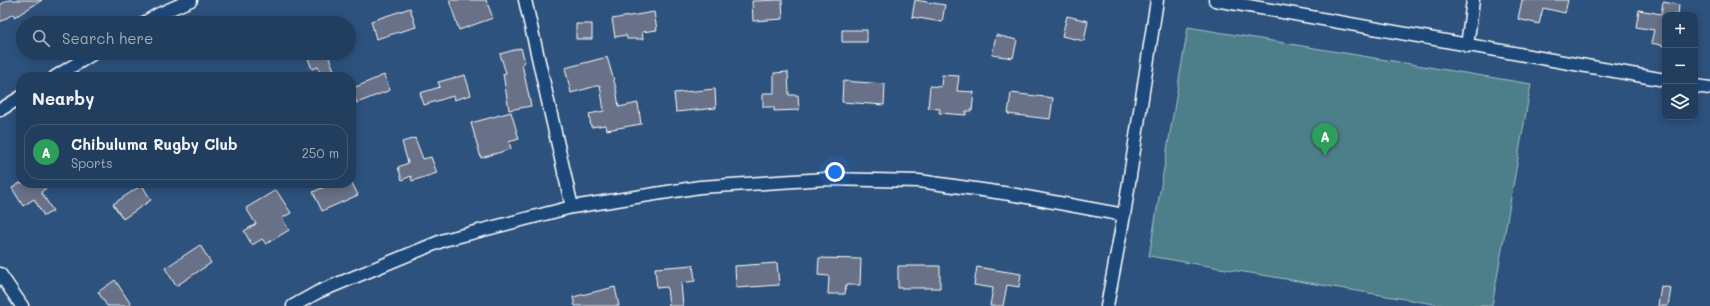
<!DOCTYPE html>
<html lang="en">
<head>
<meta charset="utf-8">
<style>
  :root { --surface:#223e5e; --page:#2a4564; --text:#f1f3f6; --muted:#a2aebc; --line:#3f5773; --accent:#ffd166 }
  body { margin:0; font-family:Mali,sans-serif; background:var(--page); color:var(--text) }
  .controls { position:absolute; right:12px; top:12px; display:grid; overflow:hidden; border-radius:8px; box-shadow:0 2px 10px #0003 }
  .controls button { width:36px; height:36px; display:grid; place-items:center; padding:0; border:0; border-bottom:1px solid var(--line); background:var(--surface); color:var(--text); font:20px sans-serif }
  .you { position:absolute; left:835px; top:172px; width:14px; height:14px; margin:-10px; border:3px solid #fff; border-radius:50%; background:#1a73e8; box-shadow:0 0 0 6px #1a73e833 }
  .badge { display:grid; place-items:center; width:26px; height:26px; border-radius:50%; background:var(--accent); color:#fff; font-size:13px; font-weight:700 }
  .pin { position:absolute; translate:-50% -33px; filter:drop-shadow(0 1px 2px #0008) }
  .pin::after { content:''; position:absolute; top:21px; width:14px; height:12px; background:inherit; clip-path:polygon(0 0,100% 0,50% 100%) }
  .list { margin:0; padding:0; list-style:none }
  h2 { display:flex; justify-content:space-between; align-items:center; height:52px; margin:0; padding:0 16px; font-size:17px }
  h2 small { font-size:13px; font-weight:400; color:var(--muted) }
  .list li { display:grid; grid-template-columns:26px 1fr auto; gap:12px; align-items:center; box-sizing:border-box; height:56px; margin:0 8px 8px; padding:0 8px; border:1px solid var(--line); border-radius:16px }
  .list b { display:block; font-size:15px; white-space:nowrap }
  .list p { margin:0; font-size:13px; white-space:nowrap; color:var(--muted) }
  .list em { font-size:13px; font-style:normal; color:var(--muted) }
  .icon { flex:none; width:22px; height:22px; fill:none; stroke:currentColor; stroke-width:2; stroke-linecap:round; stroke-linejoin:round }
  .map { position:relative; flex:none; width:1710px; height:306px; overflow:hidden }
  .search { position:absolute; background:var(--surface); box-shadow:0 2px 10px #0003; left:16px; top:16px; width:340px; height:44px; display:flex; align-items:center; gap:10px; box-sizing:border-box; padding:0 14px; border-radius:22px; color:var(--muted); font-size:15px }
  .panel { position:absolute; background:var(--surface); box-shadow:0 2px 10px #0003; left:16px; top:72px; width:340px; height:116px; border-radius:16px }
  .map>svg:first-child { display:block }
</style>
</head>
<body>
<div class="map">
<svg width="1710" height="306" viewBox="0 0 1710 306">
  <rect width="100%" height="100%" fill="#2d527d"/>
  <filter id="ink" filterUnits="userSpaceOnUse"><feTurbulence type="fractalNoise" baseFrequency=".025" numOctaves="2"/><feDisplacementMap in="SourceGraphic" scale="8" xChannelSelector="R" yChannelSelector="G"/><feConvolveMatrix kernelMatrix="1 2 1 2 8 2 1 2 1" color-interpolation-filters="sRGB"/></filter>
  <g filter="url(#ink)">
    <!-- green -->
    <path fill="#4d7f8a" stroke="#a6bfc4" d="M1188 27 1531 84 1492 306H1446L1149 256Z"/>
    <!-- building -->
    <path fill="#677187" stroke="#fff" d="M8 0H42L15 17 13 14 0 22V5Z
      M449 0H486L493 18 459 30Z
      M782 0 783 19 753 21 752 1Z
      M915 0 945 5 942 22 912 17Z
      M1522 0H1568L1565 13 1543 8 1539 24 1518 19Z
      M1663 2 1679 5 1678 15H1665V46L1651 43 1654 30 1636 27 1639 10 1661 14Z
      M410 8 416 27 376 39 371 21Z
      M654 12 657 30 642 32 643 39H627L626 35 615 37 612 19Z
      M1067 16 1088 21 1084 41 1062 36Z
      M576 24H592V39H576Z
      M842 30H867V42H842Z
      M996 35 1017 40 1013 58 992 55Z
      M521 48 525 62 522 64 531 106 509 110 503 74 506 73 500 54Z
      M306 53H327L334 70 321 75 318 67 312 69Z
      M607 57 616 88 619 107 638 103 641 124 607 130 606 125 591 127 589 114 604 111 600 85 571 93 565 68Z
      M788 72 789 95H798L799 110 774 111V107H763V93H774V73Z
      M384 75 390 90 357 103 351 89Z
      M465 75 471 95 454 100 453 96 424 105 420 93 440 87 438 82Z
      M942 75 959 76 957 91 974 92 972 111H966V115L939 113 940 109 928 108 930 86 941 87Z
      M843 81 885 84 884 105 842 102Z
      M715 89 716 108 676 112 674 93Z
      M1011 93 1053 98 1050 119 1008 114Z
      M511 112 519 139 509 142 511 149 481 158 471 123Z
      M415 138 423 159 431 157 437 173 412 181 411 176 402 180 398 167 408 163 402 142Z
      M20 183H54L41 192 53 211 44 216 34 199 23 206 12 188Z
      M333 183H352L358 195 322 211 313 192Z
      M142 185 151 200 123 219 113 204Z
      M276 190 291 213 282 218 289 230 266 244 262 239 252 245 244 231 256 224 246 208Z
      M200 245 211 263 176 286 165 268Z
      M819 258 861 259 860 285H846L845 294H828L829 276 818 275Z
      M777 263 779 285 736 288 735 266Z
      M693 265 695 281 681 283 683 306H669L667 287 657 288 655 268Z
      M898 266H940V288H898Z
      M977 267 1021 274 1019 287 1007 285 1003 306H990L993 288 974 285Z
      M115 280 132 306H107L98 292Z
      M1661 286 1671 288 1668 306H1658Z
      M615 287 619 306H575L573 297Z"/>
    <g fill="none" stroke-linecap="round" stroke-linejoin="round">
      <!-- street casing -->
      <g stroke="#fff" stroke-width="15">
        <path id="street" d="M525 0 572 207
          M1215 0 1665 80
          M144 23 159 14 191 0
          M1467 46 1473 0
          M55 77 94 53
          M1695 86 1710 88
          M0 110 21 97
          M0 274 22 306
          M293 306 318 292 444 240 572 207 700 187 826 179 919 181 1010 194 1124 215
          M1107 306 1124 215 1157 0"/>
      </g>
      <!-- street -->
      <use href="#street" stroke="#1f4a7a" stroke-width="12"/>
    </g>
  </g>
</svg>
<div class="controls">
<button>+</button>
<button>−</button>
<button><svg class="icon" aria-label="layers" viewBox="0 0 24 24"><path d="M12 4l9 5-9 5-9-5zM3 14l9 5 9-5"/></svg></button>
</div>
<div class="you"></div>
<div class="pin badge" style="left:1325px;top:156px;background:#2e9e5b">A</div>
<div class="search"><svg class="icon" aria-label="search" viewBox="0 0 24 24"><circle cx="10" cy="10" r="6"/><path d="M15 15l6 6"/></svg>Search here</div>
<section class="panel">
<h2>Nearby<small></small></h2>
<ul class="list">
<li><span class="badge" style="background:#2e9e5b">A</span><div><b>Chibuluma Rugby Club</b><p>Sports</p></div><em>250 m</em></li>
</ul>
</section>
</div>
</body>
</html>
